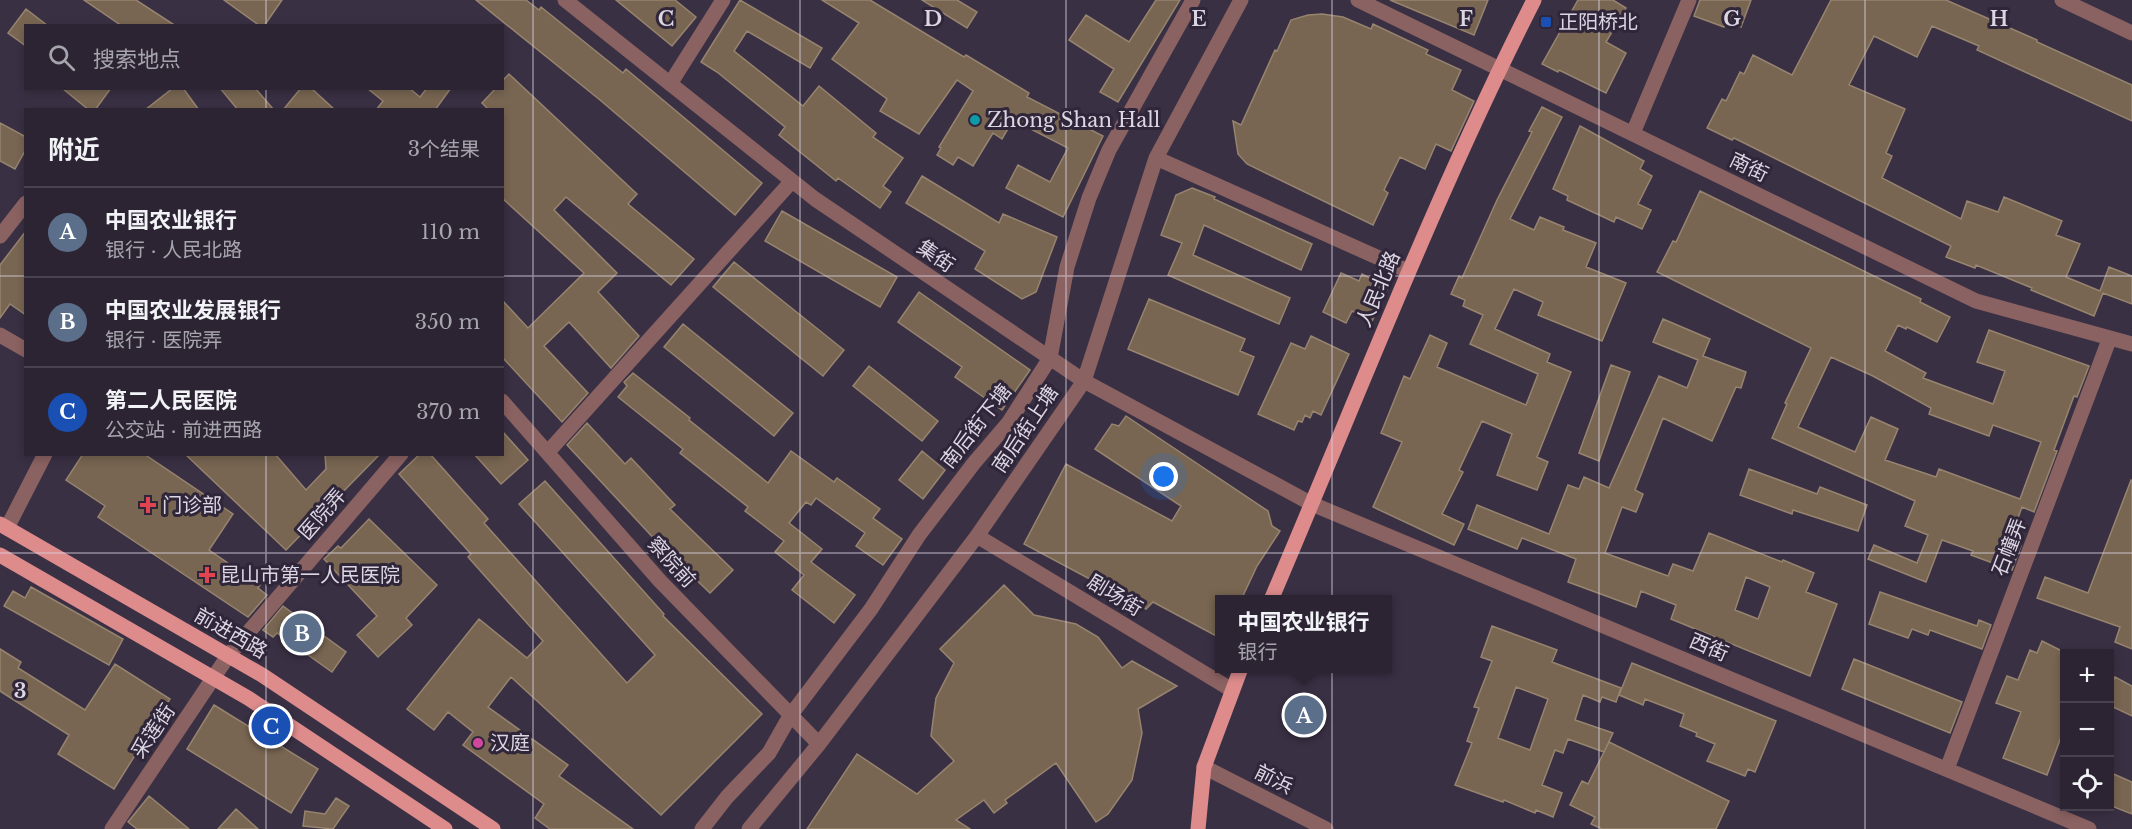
<!DOCTYPE html>
<html lang="zh">
<head>
<meta charset="utf-8">
<style>
  :root { --surface:#2c2433; --page:#38303f; --text:#f1f3f6; --muted:#a6a4ac; --line:#48414e; --accent:#72c1f5 }
  body { margin:0; font-family:"Libre Baskerville","Noto Sans SC",serif; background:var(--page); color:var(--text) }
  .controls { position:absolute; right:18px; bottom:18px; display:grid; overflow:hidden; border-radius:0px; box-shadow:0 3px 9px #0003 }
  .controls button { width:54px; height:54px; display:grid; place-items:center; padding:0; border:0; border-bottom:2px solid var(--line); background:var(--surface); color:var(--text); font:30px sans-serif }
  .you { position:absolute; left:1164px; top:477px; width:21px; height:21px; margin:-15px; border:4px solid #fff; border-radius:50%; background:#1a73e8; box-shadow:0 0 0 9px #1a73e833 }
  .badge { display:grid; place-items:center; width:39px; height:39px; border-radius:50%; background:var(--accent); color:#fff; font-size:20px; font-weight:700 }
  .pin { position:absolute; translate:-50% -50%; border:3px solid #fff; box-shadow:0 2px 6px #0006 }
  .popup { position:absolute; left:1215px; top:595px; width:177px; height:78px; box-sizing:border-box; display:grid; place-content:center; border-radius:0px; background:var(--surface); filter:drop-shadow(0 2px 4px #0005); font-size:20px; white-space:nowrap; color:var(--muted) }
  .popup b { font-size:22px; color:var(--text) }
  .popup::after { content:''; position:absolute; left:50%; top:100%; margin-left:-12px; border:12px solid transparent; border-top-color:var(--surface) }
  .list { margin:0; padding:0; list-style:none }
  h2 { display:flex; justify-content:space-between; align-items:center; height:78px; margin:0; padding:0 24px; font-size:26px }
  h2 small { font-size:20px; font-weight:400; color:var(--muted) }
  .list li { display:grid; grid-template-columns:39px 1fr auto; gap:18px; align-items:center; box-sizing:border-box; height:90px; padding:0 24px; border-top:2px solid var(--line) }
  .list b { display:block; font-size:22px; white-space:nowrap }
  .list p { margin:0; font-size:20px; white-space:nowrap; color:var(--muted) }
  .list em { font-size:20px; font-style:normal; color:var(--muted) }
  .icon { flex:none; width:33px; height:33px; fill:none; stroke:currentColor; stroke-width:2; stroke-linecap:round; stroke-linejoin:round }
  .map { position:relative; flex:none; width:2132px; height:829px; overflow:hidden }
  .search { position:absolute; background:var(--surface); box-shadow:0 3px 9px #0003; left:24px; top:24px; width:480px; height:66px; display:flex; align-items:center; gap:15px; box-sizing:border-box; padding:0 21px; border-radius:0px; color:var(--muted); font-size:22px }
  .panel { position:absolute; background:var(--surface); box-shadow:0 3px 9px #0003; left:24px; top:108px; width:480px; height:348px; border-radius:0px }
  .map>svg:first-child { display:block }
</style>
</head>
<body>
<div class="map">
<svg width="2132" height="829" viewBox="0 0 2132 829">
  <rect width="100%" height="100%" fill="#3a3044"/>
  <!-- building -->
  <path fill="#786652" stroke="#97846f" stroke-width="1.5" fill-rule="evenodd" d="M84 0H136L176 26H122Z
    M224 0H282L264 26H260Z
    M476 0H526L539 10 541 7 623 73 626 69 762 183 735 215 600 100Z
    M616 0H675L696 17 672 46Z
    M740 0 822 48 810 68 747 31 734 51 803 106 819 86 876 133 873 137 903 158 883 186 891 192 880 208 838 178 836 181 779 135 785 127 717 72 701 62Z
    M822 0H870L964 57 966 55 1029 93 1027 97 1103 136 1063 217 1006 188 1018 165 1050 182 1068 148 1013 120 1002 139 993 133 973 166 958 157 953 165 937 155 941 148 939 147 973 91 957 80 919 134 880 111 887 99 832 59 859 23Z
    M922 0H957L977 12 967 28Z
    M1156 0H1180L1118 102 1100 92 1114 69 1069 40 1086 15 1129 42Z
    M1390 0H1488L1474 35Z
    M1578 0H1613L1626 8 1606 42 1626 53 1606 93 1559 70 1558 72 1542 64Z
    M1700 0H1751L1741 27 1727 21 1724 27 1694 16Z
    M1831 0H1946L2037 40V42L2132 85V121L1977 50 1979 46 1932 26 1917 57 1874 36 1849 85 1905 109 1886 153 1892 156 1882 178 1961 219 1967 201 1998 212 2004 197 2062 221 2056 235 2080 244 2066 277 2100 291 2109 267 2132 276V304L2103 293 2094 316 2031 290 2032 288 1976 265 1975 268 1946 257 1951 246 1734 138 1732 140 1707 128 1722 99 1726 101 1740 72 1744 74 1753 55 1792 75Z
    M26 9 48 26H26V46L8 33Z
    M1322 14 1343 17 1371 29 1373 24 1428 50 1426 54 1461 70 1452 90 1474 101 1451 151 1436 144 1425 169 1400 157 1384 190 1388 193 1373 225 1247 164 1238 154 1233 121 1241 125 1275 50 1277 51 1291 20 1308 15Z
    M509 74 637 194 628 204 694 259 671 285 566 197 554 210 617 273 598 292 639 336 611 368 569 322 544 346 588 393 562 422 502 357V300L528 328 584 273 502 198V110H489L482 103 496 88H502V81Z
    M62 88H111L95 110H89Z
    M173 88H183L199 110H145Z
    M220 88H255L274 110H238Z
    M301 88H311L335 110H283Z
    M367 88H409L420 97 427 88H451L435 110H376L383 101Z
    M1542 107 1562 117 1510 219 1534 230 1540 217 1564 227 1563 230 1596 243 1586 267 1626 283 1602 341 1538 315 1543 302 1514 289 1495 329 1550 354 1547 362 1571 372 1537 457 1548 462 1537 490 1497 475 1512 434 1482 421 1459 470 1463 472 1442 514 1464 524 1454 545 1373 507 1402 442 1381 433 1404 376 1410 379 1430 335 1447 343 1437 367 1526 405 1538 374 1470 344 1483 315 1463 306 1465 300 1451 294 1459 276 1462 278 1497 200 1532 132 1529 131Z
    M0 123 26 137V149L15 169 0 161Z
    M1580 126 1644 161 1640 169 1652 176 1638 204 1651 210 1642 229 1616 217 1614 222 1567 200 1568 196 1553 189Z
    M922 176 999 223 1003 214 1057 237 1036 292 1022 299 975 269 985 251 906 203Z
    M1192 188 1215 197 1214 199 1312 244 1301 270 1204 225 1193 255 1290 298 1279 324 1168 275 1182 243 1161 235 1176 195Z
    M1700 191 1921 299 1920 302 1950 317 1937 342 1907 327 1906 329 1898 325 1885 351 1926 373 1923 378 1993 404 2005 371 1977 362 1989 330 2089 366 2077 397 2074 396 2054 450 2057 451 2034 512 2022 507 2009 542 2021 546 2012 570 1971 555 1973 551 1942 540 1926 582 1868 559 1874 545 1917 563 1928 535 1905 526 1915 501 1772 438 1787 404 1785 403 1811 348 1657 272 1673 241 1676 242ZM1831 357 1873 376 1931 408 1929 414 1989 436 1993 425 2041 442 2020 499 1939 469 1936 477 1885 460 1898 429 1871 417 1855 452 1798 427Z
    M782 211 897 277 880 307 765 241Z
    M26 231V315L10 304 0 318V265Z
    M734 262 844 350 823 376 713 287Z
    M1341 273 1359 281 1362 274 1388 287 1372 321 1352 311 1346 323 1323 312Z
    M919 292 1030 370 1002 410 955 377 962 367 898 322Z
    M1149 299 1245 339 1240 351 1254 357 1238 395 1128 349Z
    M1663 319 1710 339 1703 356 1746 372 1741 388 1736 387 1712 441 1663 418 1635 490 1643 494 1636 512 1622 507 1605 553 1668 576 1673 564 1693 571 1709 533 1782 562 1783 560 1814 573 1806 592 1837 604 1810 676 1671 619 1676 605 1641 591 1636 607 1568 582 1576 559 1522 538 1517 549 1468 529 1477 505 1549 534 1568 485 1579 489 1584 477 1609 488 1659 376 1687 388 1698 360 1653 342ZM1746 577 1770 587 1758 619 1735 610Z
    M683 324 793 413 774 436 664 347Z
    M1311 336 1349 354 1321 415 1313 411 1310 418 1305 415 1302 422 1298 421 1294 430 1258 414 1291 343 1305 349Z
    M1611 365 1630 372 1599 461 1579 453Z
    M869 366 938 421 922 441 853 386Z
    M633 373 690 418 689 420 768 483 791 451 834 482 837 478 880 509 873 518 902 539 883 565 856 546 865 533 816 498 811 505 806 502 789 523 822 549 811 562 855 595 834 623 792 590 804 575 775 552 784 541 745 511 748 507 680 453 683 449 618 397 627 386 624 382Z
    M1126 416 1268 511 1272 526 1280 531 1257 566 1241 600H1220V638L1153 602 1146 609 1024 544 1066 464 1172 521 1181 506 1095 449 1112 424 1119 426Z
    M587 423 625 464 631 458 675 505 670 509 733 570 710 593 659 544 567 445Z
    M502 431 528 460 501 484 474 454H502Z
    M922 451 945 470 923 499 899 480Z
    M83 454H144L233 514 209 550 260 585 258 588 267 595 248 617 98 517 105 506 66 480Z
    M185 454H275L306 490 326 469 325 454H380L286 550Z
    M420 454H430L488 519 484 523 627 683 655 655 519 504 545 481 664 614 663 616 762 714 661 815 511 677 488 707 568 765 559 776 633 829H550L535 818 544 804 463 745 473 732 448 712 434 730 407 709 479 619 527 658 543 641 468 557 471 554 399 474Z
    M1749 469 1817 494 1820 487 1867 505 1858 531 1793 510 1792 514 1740 495Z
    M2131 480 2132 481V649L2115 642 2120 627 2037 598 2045 577 2088 593Z
    M369 519 437 585 406 618 412 625 378 657 357 635 377 616 324 559 338 546 341 548Z
    M1004 585 1034 615 1076 624 1098 637 1122 668 1132 661 1177 686 1138 709 1142 733 1132 780 1108 814 1096 822 1056 763 1005 800 1007 803 994 813 984 800 956 820 970 829H807L857 754 917 794 954 761 931 736 936 698 954 663 940 649Z
    M31 587 123 639 109 665 4 606 13 591 25 598Z
    M1880 592 1977 626 1979 620 1991 625 1982 649 1930 630 1928 635 1912 629 1908 638 1869 624Z
    M283 606 346 652 332 672 277 633 273 637 263 630Z
    M1492 626 1557 650 1552 662 1621 688 1616 702 1602 697 1600 702 1583 695 1575 720 1613 733 1604 752 1568 739 1563 753 1555 750 1542 785 1562 793 1553 817 1536 810 1535 813 1504 800 1503 802 1455 785 1472 743 1467 741 1479 708 1474 707 1492 661 1481 657ZM1516 687 1548 699 1530 750 1498 738Z
    M2042 641 2064 652V729L2047 775 2003 758 2021 712 1996 703 2007 676 2018 680 2030 650 2037 653Z
    M0 649 21 662 18 668 85 710 115 664 170 699 114 789 58 754 69 735 0 691Z
    M1854 659 1962 702 1950 733 1842 689Z
    M1632 663 1776 721 1755 772 1748 769 1745 776 1707 761 1715 744 1696 736 1697 733 1680 726 1684 714 1645 699 1643 705 1619 695Z
    M2115 677 2132 686V716L2109 705V689Z
    M214 705 318 769 291 813 187 749Z
    M1609 742 1729 801 1716 829H1602L1591 824 1595 817 1570 805 1582 781 1588 784Z
    M2109 772 2132 782V814L2109 805Z
    M149 796 189 829H137L128 822Z
    M336 798 349 806 333 829 303 826 305 811 325 814Z
    M236 809 258 829H218Z"/>
  <g fill="none" stroke-linecap="round" stroke-linejoin="round">
    <!-- minor -->
    <path stroke="#8b6262" stroke-width="15" d="M565 0 815 199 1084 381 1312 504 2089 829
      M1358 0 1976 301 2132 344
      M2062 0 2132 33
      M670 84 723 0
      M1633 133 1689 0
      M1156 158 1408 271
      M0 236 26 203
      M0 335 26 350
      M502 401 660 581 819 744
      M548 452 792 181
      M7 528 45 454
      M977 536 1232 690
      M1204 767 1326 829
      M1947 769 2109 340
      M112 829 228 656 401 454
      M702 829 727 797 769 753 790 716 871 609 919 535 974 463 1009 422 1050 358 1067 267 1089 198 1109 150 1193 0
      M749 829 819 744 977 536 1084 381 1156 158 1241 0"/>
    <!-- major -->
    <path stroke="#de8b8c" stroke-width="15" d="M0 524 262 675 493 829
      M0 555 248 698 445 829
      M1271 600C1357 399 1435 195 1534 0
      M1198 829 1204 767 1241 668"/>
  </g>
  <!-- grid -->
  <path fill="none" stroke="#dcd6e3" stroke-width="1.5" stroke-opacity="0.55" d="M266 0V26M533 0V829M800 0V829M1066 0V829M1332 0V829M1599 0V829M1865 0V829M266 88V110M0 276H26M502 276H2132M266 454V829M0 553H2132"/>
  <!-- markers -->
  <rect fill="#1a4fb4" stroke="#30263a" stroke-width="2" x="1540" y="16" width="12" height="12" rx="3"/>
  <circle fill="#0f9aa8" stroke="#30263a" stroke-width="2" cx="975" cy="120" r="6"/>
  <g fill="#e0444e" stroke="#30263a" stroke-width="2">
    <path d="M145 496h6v6h6v6h-6v6h-6v-6h-6v-6h6z"/>
    <path d="M204 566h6v6h6v6h-6v6h-6v-6h-6v-6h6z"/>
  </g>
  <circle fill="#d1479c" stroke="#30263a" stroke-width="2" cx="478" cy="743" r="6"/>
  <g text-anchor="middle" stroke-width="6" stroke-linejoin="round" paint-order="stroke">
    <!-- poi labels -->
    <g font-size="20" fill="#dcd6e3" stroke="#30263a" text-anchor="start">
      <text x="1558" y="29">正阳桥北</text>
      <text x="987" y="127">Zhong Shan Hall</text>
      <text x="162" y="512">门诊部</text>
      <text x="220" y="582">昆山市第一人民医院</text>
      <text x="490" y="750">汉庭</text>
    </g>
    <!-- street labels -->
    <g font-size="20" fill="#dcd6e3" stroke="#30263a">
      <text transform="translate(1749 167) rotate(26)" y="7">南街</text>
      <text transform="translate(936 256) rotate(34)" y="7">集街</text>
      <text transform="translate(1378 289) rotate(-67)" y="7">人民北路</text>
      <text transform="translate(976 426) rotate(-52)" y="7">南后街下塘</text>
      <text transform="translate(1025 429) rotate(-56)" y="7">南后街上塘</text>
      <text transform="translate(322 514) rotate(-49)" y="7">医院弄</text>
      <text transform="translate(2009 547) rotate(-69)" y="7">石幢弄</text>
      <text transform="translate(672 562) rotate(48)" y="7">察院前</text>
      <text transform="translate(1115 595) rotate(31)" y="7">剧场街</text>
      <text transform="translate(231 633) rotate(30)" y="7">前进西路</text>
      <text transform="translate(1709 647) rotate(23)" y="7">西街</text>
      <text transform="translate(153 731) rotate(-56)" y="7">采莲街</text>
      <text transform="translate(1274 779) rotate(27)" y="7">前浜</text>
    </g>
  </g>
  <g font-size="20" text-anchor="middle" font-weight="bold" fill="#dcd6e3" stroke="#30263a" stroke-width="6" stroke-linejoin="round" paint-order="stroke">
    <text x="666" y="26">C</text>
    <text x="933" y="26">D</text>
    <text x="1199" y="26">E</text>
    <text x="1466" y="26">F</text>
    <text x="1732" y="26">G</text>
    <text x="1999" y="26">H</text>
    <text x="20" y="698">3</text>
  </g>
</svg>
<div class="controls">
<button>+</button>
<button>−</button>
<button><svg class="icon" aria-label="locate" viewBox="0 0 24 24"><circle cx="12" cy="12" r="6"/><path d="M12 2v4M12 18v4M2 12h4M18 12h4"/></svg></button>
</div>
<div class="you"></div>
<div class="pin badge" style="left:1304px;top:715px;background:#5c6f8a">A</div>
<div class="popup"><b>中国农业银行</b>银行</div>
<div class="pin badge" style="left:302px;top:633px;background:#5c6f8a">B</div>
<div class="pin badge" style="left:271px;top:726px;background:#1a4fb4">C</div>
<div class="search"><svg class="icon" aria-label="search" viewBox="0 0 24 24"><circle cx="10" cy="10" r="6"/><path d="M15 15l6 6"/></svg>搜索地点</div>
<section class="panel">
<h2>附近<small>3个结果</small></h2>
<ul class="list">
<li><span class="badge" style="background:#5c6f8a">A</span><div><b>中国农业银行</b><p>银行 · 人民北路</p></div><em>110 m</em></li>
<li><span class="badge" style="background:#5c6f8a">B</span><div><b>中国农业发展银行</b><p>银行 · 医院弄</p></div><em>350 m</em></li>
<li><span class="badge" style="background:#1a4fb4">C</span><div><b>第二人民医院</b><p>公交站 · 前进西路</p></div><em>370 m</em></li>
</ul>
</section>
</div>
</body>
</html>
